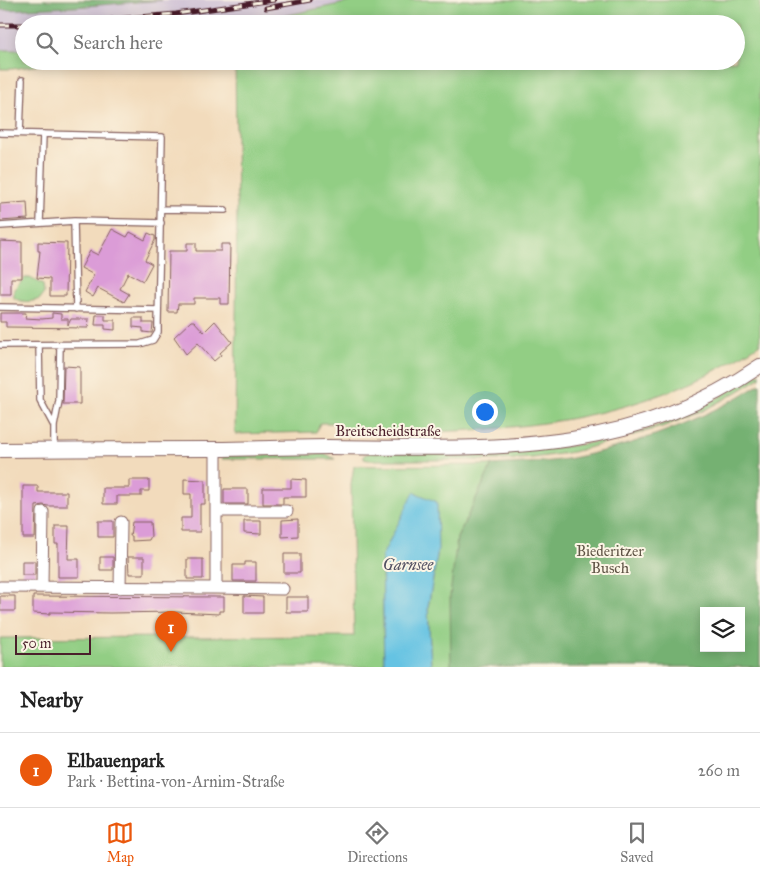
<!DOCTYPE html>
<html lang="en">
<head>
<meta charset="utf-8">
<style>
  :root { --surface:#fff; --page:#f6f6f6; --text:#222; --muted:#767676; --line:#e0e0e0; --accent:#ea580c }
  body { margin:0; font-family:"IM FELL Great Primer",serif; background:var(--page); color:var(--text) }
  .controls { position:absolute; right:15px; bottom:15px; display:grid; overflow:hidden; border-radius:0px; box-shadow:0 2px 12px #0003 }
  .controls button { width:45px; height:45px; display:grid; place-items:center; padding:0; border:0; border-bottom:1px solid var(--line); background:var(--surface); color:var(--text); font:25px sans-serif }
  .scale { position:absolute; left:15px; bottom:12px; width:76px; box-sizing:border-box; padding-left:5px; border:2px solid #4a1f2b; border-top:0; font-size:14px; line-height:18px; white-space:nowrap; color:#4a1f2b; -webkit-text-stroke:4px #fcf5e5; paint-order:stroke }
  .you { position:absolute; left:484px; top:411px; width:18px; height:18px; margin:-12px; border:4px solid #fff; border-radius:50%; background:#1a73e8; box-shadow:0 0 0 8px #1a73e833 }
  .badge { display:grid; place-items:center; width:32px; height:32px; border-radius:50%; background:var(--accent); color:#fff; font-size:16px; font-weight:700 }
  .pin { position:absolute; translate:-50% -41px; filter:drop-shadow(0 1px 2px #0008) }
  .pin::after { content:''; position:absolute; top:26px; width:18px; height:15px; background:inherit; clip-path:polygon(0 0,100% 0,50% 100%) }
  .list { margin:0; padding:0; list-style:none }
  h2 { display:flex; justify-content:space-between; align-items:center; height:65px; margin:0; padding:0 20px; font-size:21px }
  h2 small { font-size:16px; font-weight:400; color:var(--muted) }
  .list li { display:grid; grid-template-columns:32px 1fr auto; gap:15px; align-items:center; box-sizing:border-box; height:75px; padding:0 20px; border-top:1px solid var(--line) }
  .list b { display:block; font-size:19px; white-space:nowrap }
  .list p { margin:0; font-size:16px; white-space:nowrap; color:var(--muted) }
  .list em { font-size:16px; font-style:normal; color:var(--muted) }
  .icon { flex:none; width:28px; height:28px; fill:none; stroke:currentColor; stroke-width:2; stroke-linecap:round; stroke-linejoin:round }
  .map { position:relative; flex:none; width:760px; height:667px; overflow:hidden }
  .search { position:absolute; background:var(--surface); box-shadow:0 2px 12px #0003; left:15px; right:15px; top:15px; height:55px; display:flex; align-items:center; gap:12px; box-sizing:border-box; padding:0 18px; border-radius:28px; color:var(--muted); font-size:19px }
  .sheet { height:140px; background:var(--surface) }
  nav { display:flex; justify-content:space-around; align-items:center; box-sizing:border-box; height:70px; border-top:1px solid var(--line); background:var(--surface); font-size:14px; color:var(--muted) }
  nav a { display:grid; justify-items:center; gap:2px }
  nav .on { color:var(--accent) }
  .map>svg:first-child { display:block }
</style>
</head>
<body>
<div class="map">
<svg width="760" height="667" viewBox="0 0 760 667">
  <rect width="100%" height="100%" fill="#fcf5e5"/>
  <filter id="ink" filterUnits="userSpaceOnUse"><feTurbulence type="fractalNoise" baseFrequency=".02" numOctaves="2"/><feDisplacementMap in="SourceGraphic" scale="10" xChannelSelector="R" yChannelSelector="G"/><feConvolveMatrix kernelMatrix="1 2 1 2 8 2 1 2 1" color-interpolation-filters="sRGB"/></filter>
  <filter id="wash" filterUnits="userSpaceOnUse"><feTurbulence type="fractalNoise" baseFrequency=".0096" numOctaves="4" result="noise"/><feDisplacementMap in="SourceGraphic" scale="20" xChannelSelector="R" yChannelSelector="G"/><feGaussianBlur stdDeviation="1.12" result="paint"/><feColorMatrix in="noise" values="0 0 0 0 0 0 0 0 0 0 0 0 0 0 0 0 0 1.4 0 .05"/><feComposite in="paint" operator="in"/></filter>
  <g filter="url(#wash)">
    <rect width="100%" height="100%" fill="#f2dbbc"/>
    <!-- industrial -->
    <path fill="#ccbed4" d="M162 0H359L246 24H24V50H0V10L74 7Z"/>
    <!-- green -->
    <path fill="#92ce84" stroke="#6e7658" d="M359 0H760V344C632 430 487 434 339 432L336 423H320L316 432 235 434 237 212 235 61H736V24H246Z
      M0 50H24V61H69L12 69H0Z
      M25 278H30L43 285 44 293 40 299C31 302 23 303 14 298V289Z
      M760 373V378L737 392 699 413 662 427 573 452 533 458 503 460H368L364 459V455L369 453C465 452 571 458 663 424 697 411 729 392 760 373Z
      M326 454 335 459H221L224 456Z
      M492 465 457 538 452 667H431L428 607 438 550 382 556 384 667H0V638L354 636 351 484 354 466Z"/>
    <!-- forest -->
    <path fill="#75b172" stroke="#60684e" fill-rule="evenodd" d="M0 0H162L74 7 0 10Z
      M760 384V667H451L450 596 457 538 492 465C518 463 546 463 572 458 637 445 704 420 760 384ZM704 611H741V648H704Z"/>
    <!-- water -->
    <path fill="#65c3e3" stroke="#587187" d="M414 492 437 502 438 550 428 607 431 667H384L382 556Z"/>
    <g id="blocks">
      <!-- building -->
      <path fill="#db9cd7" d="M27 202 28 219 0 221V204Z
        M112 229 127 237 130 232 145 240 148 233 155 236V240L145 260 152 264 143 281 128 273 120 289 129 294 124 302 98 288 93 297 85 292 94 275 81 268 90 251 98 255Z
        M0 241 22 242V278H11V295H0Z
        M38 242 67 243 66 296H50V279L37 278 40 251H38Z
        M187 243H196V251H221V244H230L229 304H220V298H194V304H178L177 312H168L169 251H187Z
        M0 313H26L25 318 42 319 52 318V313L61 314V319H68V325L71 319H89L88 328 6 327V322H0Z
        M96 315H105V320H115V330L105 329V325H95Z
        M133 318H143V323H153L152 333 143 332V328L133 327Z
        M191 321H194L204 332 215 321 232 342 220 353 221 355 214 361 198 343 186 354 174 337Z
        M64 366 80 367V404H63Z
        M184 479 205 480V504H200V532H181V518H191V494H184Z
        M291 479 306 480V497H283V504H263V488H291Z
        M129 480H149V491H141V496H117V504H103V488H129Z
        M23 486H38V492H67V506H48L43 505 36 506 35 538H23Z
        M224 489H248V504H224Z
        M298 519V536L282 537V520Z
        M98 521H113V537H98Z
        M244 521H261V534L244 533Z
        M132 522H150L151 536 149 540 132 541V536H130Z
        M55 526H69L68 559H79V577H58V544H55Z
        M284 554H300V573H284Z
        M100 557H113V570H100Z
        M128 557H144V574H129Z
        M187 559H203V579H187Z
        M22 561H35V575H22Z
        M245 562H256V581H233V565H245Z
        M0 596H15V611H0Z
        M33 596 224 597V611H219V614L176 612 110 613 50 612V614L33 613Z
        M244 596 263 597V613H244Z
        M286 597H308V612H286Z"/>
    </g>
  </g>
  <g filter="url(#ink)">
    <use href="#blocks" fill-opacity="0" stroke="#85615e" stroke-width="1"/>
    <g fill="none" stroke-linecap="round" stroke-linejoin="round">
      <!-- service casing -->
      <g stroke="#85615e" stroke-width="8">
        <path id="service" d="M0 133 162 137 158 323V332L153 340 140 344 0 345
          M20 133 22 80
          M161 209 225 210
          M74 221 76 309
          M40 223 43 134
          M0 226 74 221 161 223
          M0 307 158 310
          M39 345 40 400 54 426
          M54 449V426L59 401 60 345"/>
      </g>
      <!-- minor casing -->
      <g stroke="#85615e" stroke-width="13">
        <path id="minor" d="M216 511H287
          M0 587 216 588V449
          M42 587 43 512
          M120 588 121 522
          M216 588 283 589"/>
      </g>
      <!-- tertiary casing -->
      <g stroke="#85615e" stroke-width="16">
        <path id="tertiary" d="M0 450C71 449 143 449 214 449 252 449 290 447 328 447 484 448 624 459 760 366"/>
      </g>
      <!-- service -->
      <use href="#service" stroke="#fff" stroke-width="5.5"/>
      <!-- minor -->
      <use href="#minor" stroke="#fff" stroke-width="11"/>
      <!-- tertiary -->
      <use href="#tertiary" stroke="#fff" stroke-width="14"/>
      <!-- rail casing -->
      <g stroke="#4a1f2b" stroke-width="5">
        <path id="rail" d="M266 8 310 0
          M55 24 176 14 274 0
          M0 25H24"/>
      </g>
      <!-- rail -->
      <use href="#rail" stroke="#fcf5e5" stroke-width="3" stroke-dasharray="9" stroke-linecap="butt"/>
    </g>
  </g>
  <g text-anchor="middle" stroke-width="4" stroke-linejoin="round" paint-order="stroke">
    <!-- street labels -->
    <g font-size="15" fill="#4a1f2b" stroke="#fcf5e5">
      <text x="388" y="436">Breitscheidstraße</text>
    </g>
    <!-- park labels -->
    <g font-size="15" fill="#605446" stroke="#fcf5e5">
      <text x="610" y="556">Biederitzer<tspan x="610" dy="17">Busch</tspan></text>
    </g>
    <!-- water labels -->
    <g font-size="16" font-style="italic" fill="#525062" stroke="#fcf5e5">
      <text x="408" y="570">Garnsee</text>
    </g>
  </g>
</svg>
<div class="controls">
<button><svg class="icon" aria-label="layers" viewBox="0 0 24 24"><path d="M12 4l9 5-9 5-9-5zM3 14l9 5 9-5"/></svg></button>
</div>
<div class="scale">50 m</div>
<div class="you"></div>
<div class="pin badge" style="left:171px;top:652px">1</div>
<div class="search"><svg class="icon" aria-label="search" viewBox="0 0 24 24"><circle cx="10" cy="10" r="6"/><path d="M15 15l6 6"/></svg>Search here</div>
</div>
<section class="sheet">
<h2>Nearby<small></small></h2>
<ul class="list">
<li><span class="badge">1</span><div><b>Elbauenpark</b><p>Park · Bettina-von-Arnim-Straße</p></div><em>260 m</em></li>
</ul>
</section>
<nav>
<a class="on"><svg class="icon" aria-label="map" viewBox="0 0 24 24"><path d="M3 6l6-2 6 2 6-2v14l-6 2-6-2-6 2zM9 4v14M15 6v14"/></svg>Map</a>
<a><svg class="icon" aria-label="directions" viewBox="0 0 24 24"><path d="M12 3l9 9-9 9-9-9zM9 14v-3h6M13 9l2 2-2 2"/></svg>Directions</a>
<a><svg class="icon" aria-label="saved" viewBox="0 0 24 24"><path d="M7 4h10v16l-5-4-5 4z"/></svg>Saved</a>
</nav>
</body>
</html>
